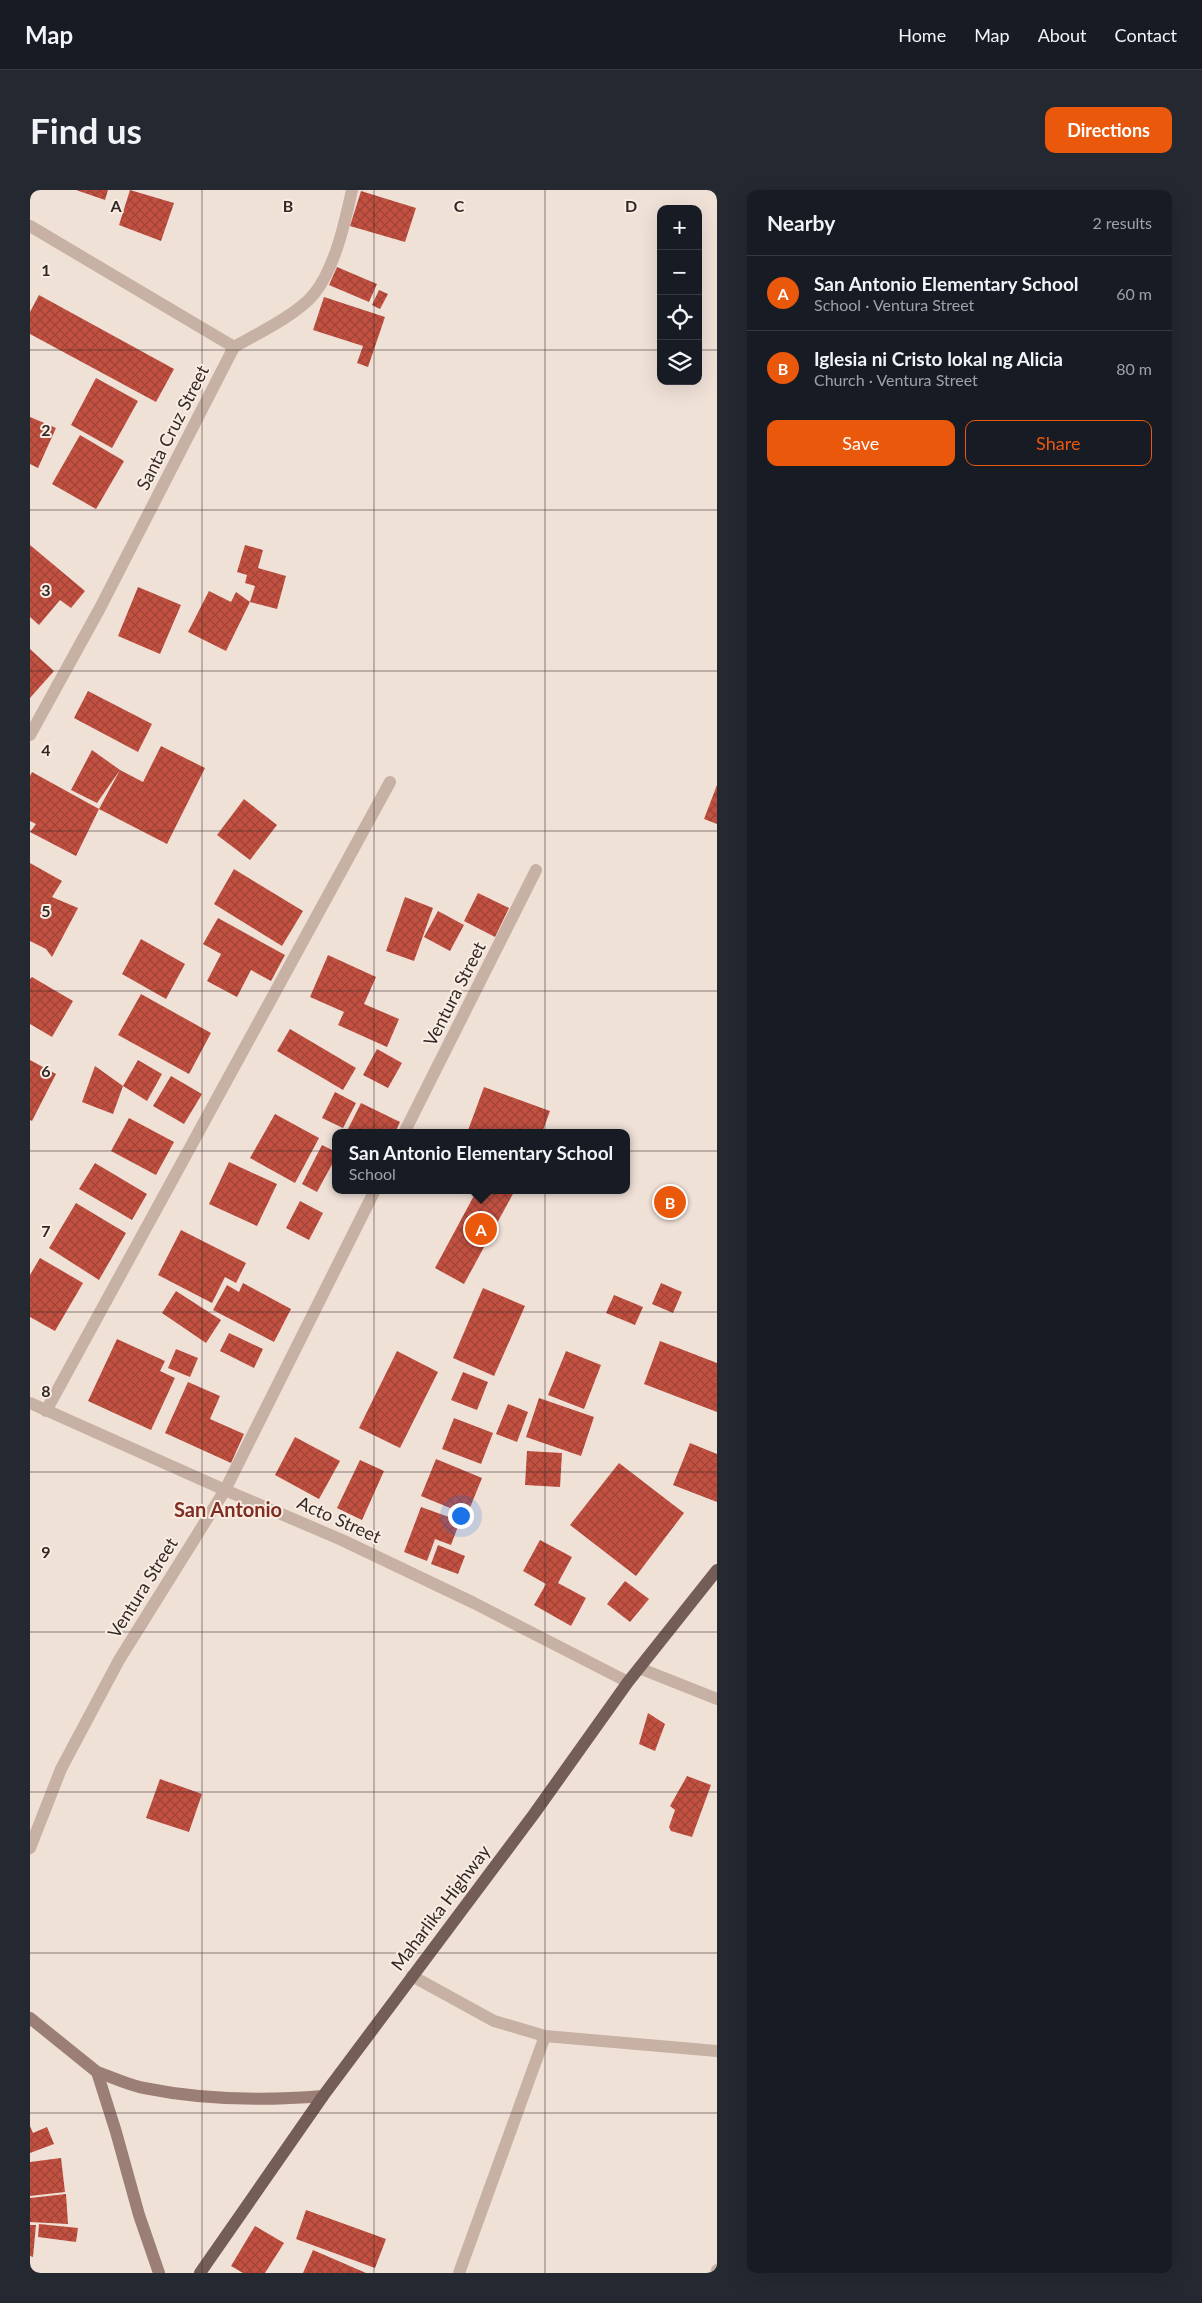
<!DOCTYPE html>
<html lang="en">
<head>
<meta charset="utf-8">
<style>
  :root { --surface:#171b24; --page:#242831; --text:#f1f3f6; --muted:#9ea1a6; --line:#363941; --accent:#ea580c }
  body { margin:0; font-family:Lato,sans-serif; background:var(--page); color:var(--text) }
  .controls { position:absolute; right:15px; top:15px; display:grid; overflow:hidden; border-radius:10px; box-shadow:0 5px 20px #0002 }
  .controls button { width:45px; height:45px; display:grid; place-items:center; padding:0; border:0; border-bottom:1px solid var(--line); background:var(--surface); color:var(--text); font:25px sans-serif }
  .you { position:absolute; left:430px; top:1325px; width:18px; height:18px; margin:-12px; border:4px solid #fff; border-radius:50%; background:#1a73e8; box-shadow:0 0 0 8px #1a73e833 }
  .badge { display:grid; place-items:center; width:32px; height:32px; border-radius:50%; background:var(--accent); color:#fff; font-size:16px; font-weight:700 }
  .pin { position:absolute; translate:-50% -50%; border:2px solid #fff; box-shadow:0 1px 5px #0006 }
  .popup { position:absolute; left:302px; top:939px; width:298px; height:65px; box-sizing:border-box; display:grid; place-content:center; border-radius:10px; background:var(--surface); filter:drop-shadow(0 1px 4px #0005); font-size:16px; white-space:nowrap; color:var(--muted) }
  .popup b { font-size:19px; color:var(--text) }
  .popup::after { content:''; position:absolute; left:50%; top:100%; margin-left:-10px; border:10px solid transparent; border-top-color:var(--surface) }
  .list { margin:0; padding:0; list-style:none }
  h2 { display:flex; justify-content:space-between; align-items:center; height:65px; margin:0; padding:0 20px; font-size:21px }
  h2 small { font-size:16px; font-weight:400; color:var(--muted) }
  .list li { display:grid; grid-template-columns:32px 1fr auto; gap:15px; align-items:center; box-sizing:border-box; height:75px; padding:0 20px; border-top:1px solid var(--line) }
  .list b { display:block; font-size:19px; white-space:nowrap }
  .list p { margin:0; font-size:16px; white-space:nowrap; color:var(--muted) }
  .list em { font-size:16px; font-style:normal; color:var(--muted) }
  .actions { display:flex; gap:10px; padding:15px 20px }
  .actions a { flex:1; padding:11px 0; border:1px solid var(--accent); border-radius:10px; text-align:center; font-size:18px; color:var(--accent) }
  .actions .main { background:var(--accent); color:#fff }
  .icon { flex:none; width:28px; height:28px; fill:none; stroke:currentColor; stroke-width:2; stroke-linecap:round; stroke-linejoin:round }
  .map { position:relative; flex:none; width:687px; height:2083px; overflow:hidden; border-radius:10px }
  header { display:flex; align-items:center; gap:30px; box-sizing:border-box; height:70px; padding:0 25px; background:var(--surface); border-bottom:1px solid var(--line) }
  header strong { font-size:24px }
  nav { display:flex; gap:28px; margin-inline-start:auto; font-size:18px }
  .intro { display:flex; align-items:center; justify-content:space-between; box-sizing:border-box; height:120px; padding:0 30px }
  h1 { margin:0; font-size:35px }
  .button { padding:12px 22px; border-radius:10px; background:var(--accent); color:#fff; font-size:18px; font-weight:700 }
  main { display:flex; gap:30px; padding:0 30px }
  aside { flex:1; background:var(--surface); border-radius:10px; box-shadow:0 5px 20px #0002 }
  .map>svg:first-child { display:block }
</style>
</head>
<body>
<header>
<strong>Map</strong>
<nav><a>Home</a><a>Map</a><a>About</a><a>Contact</a></nav>
</header>
<div class="intro"><h1>Find us</h1><a class="button">Directions</a></div>
<main>
<div class="map">
<svg width="687" height="2083" viewBox="0 0 687 2083">
  <defs>
    <pattern id="building-cross-hatch" width="8" height="8" patternUnits="userSpaceOnUse" patternTransform="scale(1.25)"><rect width="8" height="8" fill="#c35142"/><path d="M0 0l8 8M0 8l8-8" fill="none" stroke="#9f4337"/></pattern>
  </defs>
  <rect width="100%" height="100%" fill="#f0e1d7"/>
  <!-- building -->
  <path fill="url(#building-cross-hatch)" d="M46 0H78L75 10Z
    M100 0 144 13 131 51 89 35Z
    M331 1 386 18 375 52 320 36Z
    M307 77 347 94 339 112 299 95Z
    M349 100 358 104 350 119 342 115Z
    M9 105 144 179 126 212 0 144V122Z
    M294 107 355 127 338 177 327 173 333 156 283 140Z
    M66 188 108 211 82 258 41 235Z
    M0 227 26 238 8 278 0 274Z
    M50 245 94 271 66 319 22 294Z
    M0 355 55 401 41 418 30 410 9 435 0 427Z
    M215 355 233 360 228 378 256 386 247 419 220 412 196 461 158 442 179 401 201 412 206 402 220 412 225 396 215 393 217 385 207 382Z
    M108 397 151 415 130 464 88 446Z
    M0 459 24 481 0 508Z
    M58 501 122 534 108 562 44 528Z
    M131 556 175 578 137 654 69 619 46 666 0 642 6 634 0 631V586L2 582 69 619 90 580 113 592Z
    M62 560 90 580 67 613 41 600Z
    M687 595V634L674 629Z
    M214 609 247 635 220 670 187 645Z
    M0 673 32 691 22 707 48 718 22 767 16 759 0 751Z
    M204 679 273 721 252 756 184 714Z
    M448 703 479 718 465 747 434 731Z
    M375 707 403 718 384 771 356 761Z
    M408 721 434 735 420 761 394 747Z
    M188 728 255 765 241 791 221 780 207 807 177 791 191 764 173 754Z
    M111 749 155 774 136 809 92 784Z
    M298 765 346 787 334 814 369 829 357 857 308 835 314 822 280 807Z
    M2 787 43 811 22 847 0 834V789Z
    M111 804 181 843 159 884 88 845Z
    M260 839 326 878 313 900 247 861Z
    M347 859 372 873 358 898 333 885Z
    M0 870 26 884 2 931 0 930Z
    M108 870 132 884 117 911 93 896Z
    M65 876 93 896 83 924 52 912Z
    M141 886 172 904 154 934 123 916Z
    M454 897 520 921 512 943H437Z
    M305 902 326 913 313 938 292 928Z
    M331 913 370 932 365 943H316Z
    M245 924 289 948 265 993 220 968Z
    M99 928 144 952 126 985 81 961Z
    M292 955 306 962V967L287 1002 272 994Z
    M199 972 247 994 227 1036 179 1014Z
    M65 973 117 1004 102 1030 49 999Z
    M447 1000 484 1002 434 1094 405 1078Z
    M270 1011 293 1023 279 1050 256 1038Z
    M46 1013 96 1043 69 1090 19 1058Z
    M151 1040 216 1073 206 1093 195 1087 182 1113 128 1085Z
    M10 1068 53 1093 25 1141 0 1127V1085Z
    M213 1093 261 1119 244 1152 183 1120 197 1095 209 1102Z
    M631 1093 652 1102 643 1123 622 1114Z
    M453 1098 495 1116 464 1186 423 1168Z
    M146 1101 191 1130 176 1153 132 1123Z
    M584 1105 613 1117 605 1135 576 1123Z
    M199 1143 233 1159 224 1178 190 1161Z
    M87 1149 135 1171 130 1181 145 1188 121 1240 58 1211Z
    M630 1151 687 1173V1222L614 1194Z
    M146 1159 168 1168 160 1187 138 1178Z
    M367 1161 408 1182 370 1258 329 1238Z
    M536 1161 571 1175 554 1219 518 1205Z
    M433 1182 458 1192 447 1220 421 1210Z
    M158 1192 190 1206 180 1229 214 1244 201 1273 135 1243Z
    M509 1208 564 1227 551 1266 496 1247Z
    M478 1214 498 1222 487 1252 466 1244Z
    M424 1228 463 1243 451 1274 412 1259Z
    M265 1247 310 1271 289 1309 245 1285Z
    M660 1253 687 1264V1312L643 1295Z
    M497 1261 532 1263 530 1297 495 1295Z
    M406 1269 452 1288 437 1325 391 1306Z
    M330 1270 354 1281 332 1330 307 1318Z
    M589 1273 654 1323 606 1386 540 1335Z
    M391 1317 430 1331 421 1355 405 1349 397 1371 374 1362Z
    M510 1350 542 1367 528 1393 556 1408 541 1436 504 1415 516 1394 493 1381Z
    M408 1355 435 1366 428 1384 401 1374Z
    M595 1391 619 1409 600 1432 577 1414Z
    M618 1523 635 1534 625 1561 609 1554Z
    M657 1586 681 1595 662 1647 641 1641 639 1637 645 1620 640 1616Z
    M130 1589 172 1604 159 1642 116 1628Z
    M0 1936 3 1943 17 1937 24 1954 0 1963Z
    M31 1968 35 2002 0 2006V1972Z
    M36 2004 38 2034 0 2032V2008Z
    M276 2020 356 2049 345 2078 266 2049Z
    M9 2034 48 2038 46 2052 8 2047Z
    M0 2035H6L3 2067 0 2066Z
    M225 2036 254 2053 235 2083H213L201 2076Z
    M283 2060 336 2083H273Z"/>
  <g fill="none" stroke-linecap="round" stroke-linejoin="round">
    <!-- minor -->
    <path stroke="#c7b0a4" stroke-width="12" d="M0 36 204 157
      M204 157C227 144 268 124 284 104 305 78 315 32 322 0
      M0 545 70 418 204 157
      M374 943 506 680
      M0 1213 195 1300 312 1350 444 1413 598 1492
      M16 1221 360 592
      M609 1478 687 1509
      M0 1658 31 1579 89 1470 195 1300 345 1000
      M382 1786 464 1831 515 1846 687 1861
      M429 2083 515 1846
      M686 2083 687 2080"/>
    <!-- secondary -->
    <path stroke="#9b7e75" stroke-width="12" d="M0 1828 67 1882 86 1942 109 2025 129 2083
      M67 1882C82 1887 98 1895 114 1898 173 1910 233 1911 293 1906"/>
    <!-- primary -->
    <path stroke="#755d57" stroke-width="12" d="M170 2083 293 1906 504 1624 598 1492 687 1380"/>
  </g>
  <!-- grid -->
  <path fill="none" stroke="#332825" stroke-width="1" stroke-opacity="0.55" d="M172 0V2083M344 0V2083M515 0V2083M0 160H631M668 160H687M0 320H687M0 481H687M0 641H687M0 801H687M0 961H687M0 1122H687M0 1282H687M0 1442H687M0 1602H687M0 1763H687M0 1923H687"/>
  <g text-anchor="middle" stroke-width="4" stroke-linejoin="round" paint-order="stroke">
    <!-- street labels -->
    <g font-size="18" fill="#332825" stroke="#f8ece3">
      <text transform="translate(143 238) rotate(-63)" y="6">Santa Cruz Street</text>
      <text transform="translate(425 804) rotate(-63)" y="6">Ventura Street</text>
      <text transform="translate(309 1330) rotate(24)" y="6">Acto Street</text>
      <text transform="translate(113 1398) rotate(-58)" y="6">Ventura Street</text>
      <text transform="translate(411 1718) rotate(-53)" y="6">Maharlika Highway</text>
    </g>
    <!-- quarter labels -->
    <g font-size="20" font-weight="bold" fill="#7f2c21" stroke="#f8ece3">
      <text x="198" y="1327">San Antonio</text>
    </g>
  </g>
  <g font-size="16" text-anchor="middle" font-weight="bold" fill="#332825" stroke="#f8ece3" stroke-width="4" stroke-linejoin="round" paint-order="stroke">
    <text x="86" y="22">A</text>
    <text x="258" y="22">B</text>
    <text x="429" y="22">C</text>
    <text x="601" y="22">D</text>
    <text x="16" y="86">1</text>
    <text x="16" y="246">2</text>
    <text x="16" y="406">3</text>
    <text x="16" y="566">4</text>
    <text x="16" y="727">5</text>
    <text x="16" y="887">6</text>
    <text x="16" y="1047">7</text>
    <text x="16" y="1207">8</text>
    <text x="16" y="1368">9</text>
  </g>
</svg>
<div class="controls">
<button>+</button>
<button>−</button>
<button><svg class="icon" aria-label="locate" viewBox="0 0 24 24"><circle cx="12" cy="12" r="6"/><path d="M12 2v4M12 18v4M2 12h4M18 12h4"/></svg></button>
<button><svg class="icon" aria-label="layers" viewBox="0 0 24 24"><path d="M12 4l9 5-9 5-9-5zM3 14l9 5 9-5"/></svg></button>
</div>
<div class="you"></div>
<div class="pin badge" style="left:451px;top:1039px">A</div>
<div class="popup"><b>San Antonio Elementary School</b>School</div>
<div class="pin badge" style="left:640px;top:1012px">B</div>
</div>
<aside>
<h2>Nearby<small>2 results</small></h2>
<ul class="list">
<li><span class="badge">A</span><div><b>San Antonio Elementary School</b><p>School · Ventura Street</p></div><em>60 m</em></li>
<li><span class="badge">B</span><div><b>Iglesia ni Cristo lokal ng Alicia</b><p>Church · Ventura Street</p></div><em>80 m</em></li>
</ul>
<div class="actions"><a class="main">Save</a><a>Share</a></div>
</aside>
</main>
</body>
</html>
